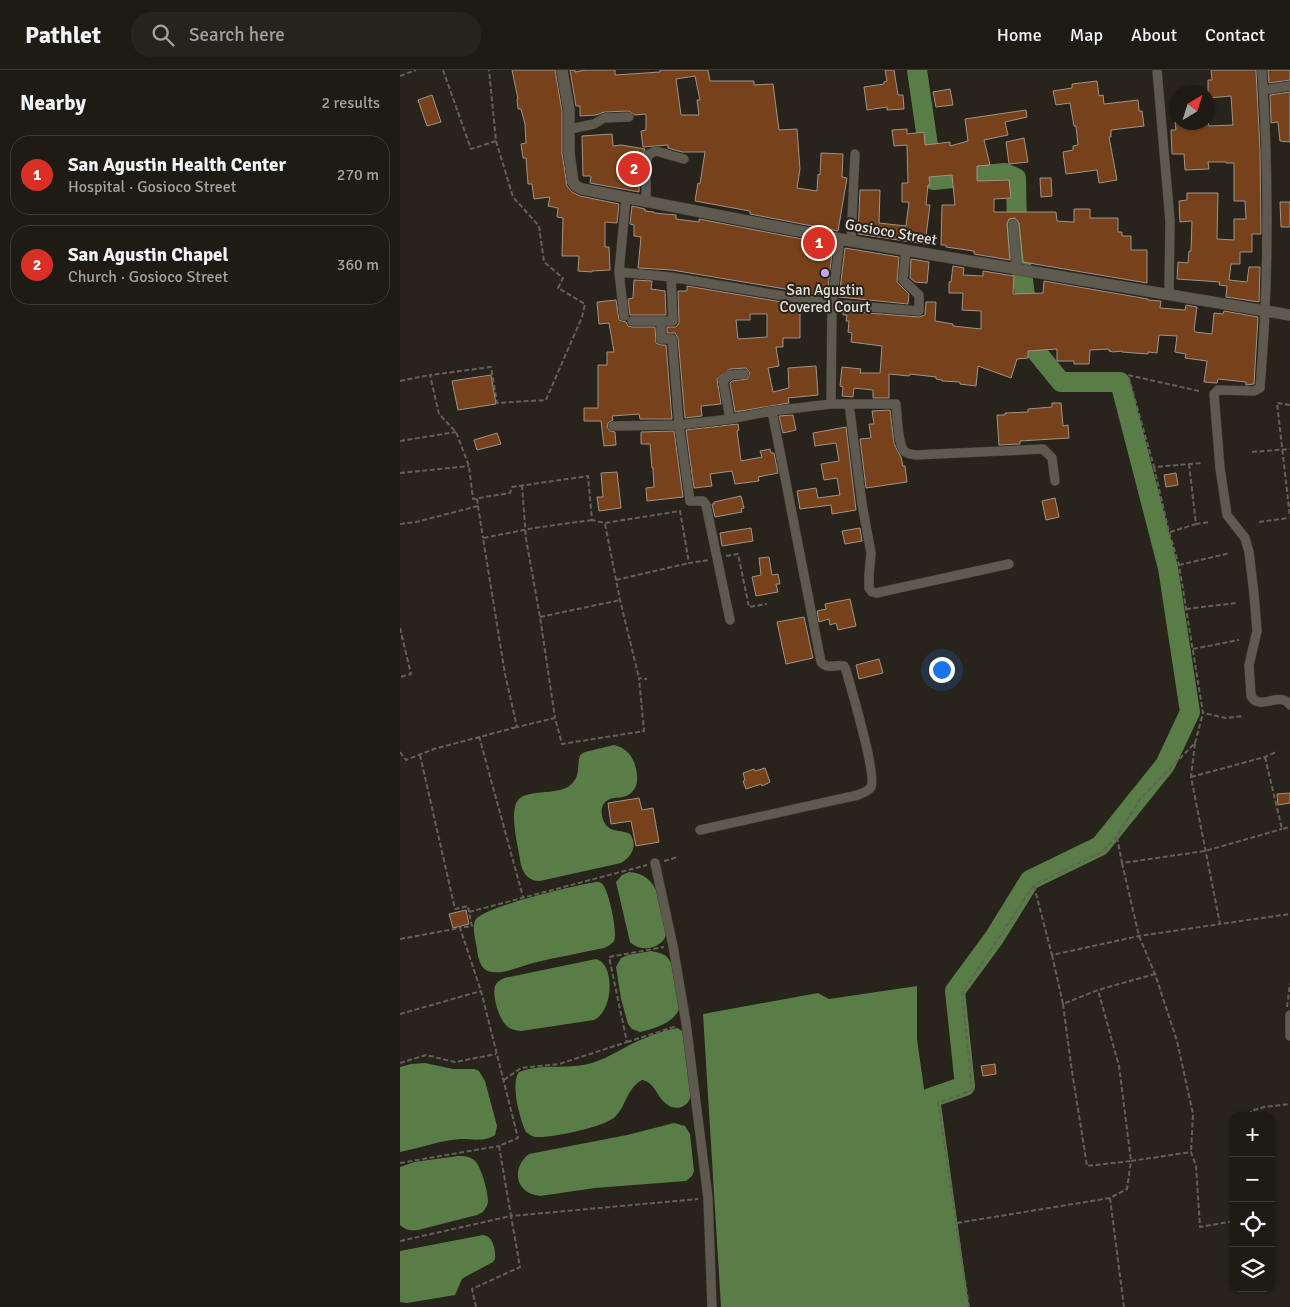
<!DOCTYPE html>
<html lang="en">
<head>
<meta charset="utf-8">
<style>
  :root { --surface:#1e1a14; --page:#26231d; --text:#f1f3f6; --muted:#a1a1a0; --line:#3c3834; --accent:#d93025 }
  body { margin:0; font-family:Signika,sans-serif; background:var(--page); color:var(--text) }
  .controls { position:absolute; right:15px; bottom:15px; display:grid; overflow:hidden; border-radius:10px; box-shadow:0 1px 4px #0004 }
  .controls button { width:45px; height:45px; display:grid; place-items:center; padding:0; border:0; border-bottom:1px solid var(--line); background:var(--surface); color:var(--text); font:25px sans-serif }
  .compass { position:absolute; left:770px; top:15px; width:45px; height:45px; border-radius:50%; background:var(--surface); box-shadow:0 1px 4px #0004; rotate:38deg }
  .you { position:absolute; left:541px; top:599px; width:18px; height:18px; margin:-12px; border:4px solid #fff; border-radius:50%; background:#1a73e8; box-shadow:0 0 0 8px #1a73e833 }
  .badge { display:grid; place-items:center; width:32px; height:32px; border-radius:50%; background:var(--accent); color:#fff; font-size:16px; font-weight:700 }
  .pin { position:absolute; translate:-50% -50%; border:2px solid #fff; box-shadow:0 1px 5px #0006 }
  .list { margin:0; padding:0; list-style:none }
  h2 { display:flex; justify-content:space-between; align-items:center; height:65px; margin:0; padding:0 20px; font-size:21px }
  h2 small { font-size:16px; font-weight:400; color:var(--muted) }
  .list li { display:grid; grid-template-columns:32px 1fr auto; gap:15px; align-items:center; box-sizing:border-box; height:80px; margin:0 10px 10px; padding:0 10px; border:1px solid var(--line); border-radius:20px }
  .list b { display:block; font-size:19px; white-space:nowrap }
  .list p { margin:0; font-size:16px; white-space:nowrap; color:var(--muted) }
  .list em { font-size:16px; font-style:normal; color:var(--muted) }
  .icon { flex:none; width:28px; height:28px; fill:none; stroke:currentColor; stroke-width:2; stroke-linecap:round; stroke-linejoin:round }
  .map { position:relative; flex:none; width:890px; height:1237px; overflow:hidden }
  header { display:flex; align-items:center; gap:30px; box-sizing:border-box; height:70px; padding:0 25px; background:var(--surface); border-bottom:1px solid var(--line) }
  header strong { font-size:24px }
  nav { display:flex; gap:28px; margin-inline-start:auto; font-size:18px }
  .search { width:350px; height:45px; background:var(--page); display:flex; align-items:center; gap:12px; box-sizing:border-box; padding:0 18px; border-radius:20px; color:var(--muted); font-size:19px }
  main { display:flex }
  aside { flex:1; background:var(--surface) }
  .map>svg:first-child { display:block }
</style>
</head>
<body>
<header>
<strong>Pathlet</strong>
<div class="search"><svg class="icon" aria-label="search" viewBox="0 0 24 24"><circle cx="10" cy="10" r="6"/><path d="M15 15l6 6"/></svg>Search here</div>
<nav><a>Home</a><a>Map</a><a>About</a><a>Contact</a></nav>
</header>
<main>
<aside>
<h2>Nearby<small>2 results</small></h2>
<ul class="list">
<li><span class="badge">1</span><div><b>San Agustin Health Center</b><p>Hospital · Gosioco Street</p></div><em>270 m</em></li>
<li><span class="badge">2</span><div><b>San Agustin Chapel</b><p>Church · Gosioco Street</p></div><em>360 m</em></li>
</ul>
</aside>
<div class="map">
<svg width="890" height="1237" viewBox="0 0 890 1237">
  <rect width="100%" height="100%" fill="#28231b"/>
  <!-- water -->
  <path fill="#587d47" d="M214 675C224 677 230 683 234 692 239 706 240 722 223 727 219 728 212 727 208 730 198 735 201 751 208 757 213 762 223 760 230 764 238 775 232 787 221 793L140 811C129 811 124 805 121 795 119 780 107 738 120 728 128 722 144 723 154 721 162 720 169 718 174 711 180 704 177 694 180 685L185 682Z
    M229 802C260 804 261 836 267 860 266 878 242 884 230 872L216 812 222 805Z
    M196 812C200 812 201 812 203 815 209 822 218 863 214 871 212 874 208 876 204 878 181 883 157 887 133 893 121 896 105 904 92 902 81 901 78 889 77 879 76 871 71 856 76 849 87 836 176 815 196 812Z
    M251 881C256 882 261 883 266 886 275 893 279 928 279 939 274 953 253 959 240 962L232 959 228 954 221 929 216 897 221 888 228 885Z
    M196 889C215 893 214 941 194 950L121 961C116 960 110 960 106 955 99 949 92 926 95 916 97 912 100 910 104 908Z
    M517 916V969L555 1237H321L303 944 418 923 429 929Z
    M277 958 284 962 291 1024C289 1039 274 1042 264 1032 256 1024 254 1012 242 1010 227 1018 226 1036 215 1047 204 1057 152 1068 137 1067 133 1067 130 1065 126 1062 120 1050 110 1013 119 1002 142 993 168 1000 192 993 209 988 224 977 240 970 252 965 265 960 277 958Z
    M25 993 53 999H75L79 1001 85 1011 97 1056 95 1065C85 1072 72 1069 61 1069 40 1070 21 1078 0 1082V997L11 994Z
    M274 1053 285 1056 290 1064 294 1101 292 1106 286 1111 195 1118 140 1126C116 1124 110 1099 129 1084L227 1065Z
    M58 1086C64 1086 69 1086 74 1090 81 1095 88 1122 88 1131 88 1135 85 1139 83 1142L77 1145 18 1160C10 1161 6 1160 0 1155V1097L14 1092Z
    M83 1165C93 1166 96 1180 95 1189L93 1192 65 1207 62 1209 55 1225 7 1233 0 1232V1181Z"/>
  <g fill="none" stroke-linecap="round" stroke-linejoin="round">
    <!-- river -->
    <path stroke="#587d47" stroke-width="20" d="M517 0 533 110 605 103 616 108 617 161 631 275 661 312H720L768 498 790 642 765 695 700 776 630 810 594 868 555 921 565 1016 530 1028 559 1237"/>
  </g>
  <!-- building -->
  <path fill="#77421b" stroke="#9e938b" fill-rule="evenodd" d="M112 0H155L162 41V83L167 116 172 122 180 126 219 134 217 153 205 152V177H209L210 200 192 201V202L178 201 179 186H162L163 148 157 147 158 138 148 136 150 127 134 129 132 114H128L126 88H123L121 74 126 73 125 54 121 39H118L117 29H118Z
    M170 0H175V2L186 0H215V5L260 2V0H308L310 11H354V15L373 14 379 60 397 59 400 99 397 118 417 121 418 104 420 105 421 83 443 84 442 107 447 108 438 161 350 144V141L295 131 298 113 300 114 305 82H282L268 78V75L243 77 241 61 246 60V44L235 45 229 41 204 42 196 45 180 46V36H176ZM295 6 300 30H297L299 45H281L276 9Z
    M485 0H494L498 25H503L504 39 487 40V37L467 40 464 17 484 14V12L487 11Z
    M811 0H856L860 80 861 164H852V182H840V194H831L829 210 847 212 849 197H860L859 232 826 227 827 216 819 215 820 212 777 209 778 192 788 193 789 181H791L792 151 780 152 779 131 787 130V123H818L817 169 834 170V149H846L845 131H834V93H826V92H808L809 99 785 100 784 84H772L771 60H776L775 52H808L809 56 833 55 831 26 808 28V10H812Z
    M868 0H890V10L869 13Z
    M697 11 699 26 703 25 704 34 738 30 739 41H742L744 56 711 60V67H709L717 110 699 113 697 100 666 104 663 82 673 80V76L678 75 676 56H674L670 33 656 35 653 21 672 18V14Z
    M550 19 553 35 536 37 533 22Z
    M890 22V72L880 71 878 52 871 53 870 25Z
    M32 25 41 52 27 56 18 30Z
    M626 40 627 47 605 52 608 65 584 70 590 95 577 96V111L609 110 611 128 594 129V142H656L657 151 674 152V139H690V148H718V162H722V166H731V180H747V213L623 192 619 153 615 148 609 149 607 154 610 190 574 184V181L546 177V175H541L542 135H555L552 105 529 107 530 115H528L526 135H530L525 174 458 164 460 120H480L479 153 506 156 509 132H502V113H508L507 75 494 76 492 60 507 59V64L524 62 525 75 550 72V76L568 71 565 49Z
    M212 64 213 76 221 75 245 79 240 92 239 122 190 113 191 106H183L182 66Z
    M624 68 628 92 609 94 606 72Z
    M640 108H651L652 126 641 127Z
    M880 132H890V157H881Z
    M232 136 245 139V141L254 142V143L276 145V149L299 152V149L433 175 427 226 272 200 238 198 241 167 234 166V155L230 154Z
    M445 178 499 187 497 212 509 224 508 234 439 227Z
    M511 189 529 192 527 213 515 212 510 208Z
    M553 196 564 198 563 205 583 206V201L614 206 613 224 643 223 644 211 748 229V230L761 231 760 238 785 240 786 235 797 237 794 260 795 262 812 264 814 243 823 244 824 241 858 247 854 314 846 315V312L818 309 817 313 804 312 807 291 785 288 786 284 775 282 777 266 759 265 757 283 748 282V284L722 282V281L713 282 709 281V279L690 280 689 294H674V291H657V279L628 281V288L617 289 611 308 578 296 576 316 560 314V312L542 311V310L536 309V307L510 304 509 306 489 304V328H473V320L454 318 453 327 442 326 443 317 440 316 442 297 461 299 460 303H480L482 276 451 272 452 263 448 262 449 251H446L447 245H443V241L519 247 525 245 526 232H536L535 251 553 254V256L581 259V241L562 240 563 223H549V212H551Z
    M234 210 252 211 251 219 265 221 266 245H230L228 229 233 228Z
    M287 216 400 235V268H383V277H376L379 296 368 298 373 322 389 318 388 298 416 296 418 325 388 328 389 333 335 342 330 313 332 311 347 309 350 303 346 298 330 299 317 309 321 334 301 336 302 346 285 348 278 268 275 263H267V257H276L279 253 278 221H287ZM350 244H367V267L338 269 336 250H350Z
    M216 230 219 250 226 252 228 256 232 257H255L256 273 261 275H266L272 349H240L239 344 212 346 213 350 208 353 207 357 210 361 215 362 216 375 204 376 201 351H184V338H198V295H207V282H214L209 253 199 254 197 232Z
    M91 305 96 334 58 340 52 311Z
    M652 333H661L663 356 668 355 669 368 620 371V374L599 375 597 345H605V343L628 342V339L652 337Z
    M490 340 494 373 497 380 501 387 503 396H505L507 412 466 418 460 369 471 368 469 354H474L472 341Z
    M393 345 396 360 383 363 379 346Z
    M338 354 339 360 337 361 341 391 362 387 360 381 370 379 371 383H374L378 403 358 407 359 411 335 414 332 401 310 404 312 416 294 418 286 360Z
    M446 357 456 440 432 444 431 435 400 439 397 421 416 418 418 428 440 425 437 408 424 410 421 394 439 391 436 373 415 376 413 363Z
    M274 361 283 427 247 431 246 418 254 417 253 398H252L250 374H241V362Z
    M97 363 101 374 77 380 74 370Z
    M217 402 221 438 199 441 197 427H203L201 403Z
    M776 403 778 415 766 417 764 405Z
    M341 426 344 438 341 439 342 442 315 447 312 434H314V432Z
    M655 428 659 447 646 450 642 431Z
    M351 458 353 471 322 476 320 463Z
    M460 458 462 471 445 474 442 461Z
    M369 487 372 505 378 504 380 514H376L378 522 356 526 352 507 361 505 359 488Z
    M450 529 456 556 438 560 436 553 430 555 429 549 419 552 417 541 426 539 425 534Z
    M404 547 413 588 386 594 377 552Z
    M479 589 483 603 459 609 456 595Z
    M365 698 370 712 362 716 361 714 346 719 343 711 345 710 343 703 354 699 355 701Z
    M890 723V733L878 735 877 724Z
    M239 728 242 740 253 738 259 772 236 776 231 751 211 754 208 733Z
    M66 840 69 854 53 858 49 844Z
    M595 994 596 1004 583 1006 581 996Z"/>
  <g fill="none" stroke-linecap="round" stroke-linejoin="round">
    <!-- minor casing -->
    <g stroke="#444038" stroke-width="10">
      <path id="minor" d="M757 0 770 151 769 225
        M862 0C869 106 869 212 860 318L854 321 818 320 814 324 820 398 827 445 845 468 849 482 854 524 857 561 849 595 851 626C859 642 881 620 890 635
        M864 20 890 16
        M170 59 194 54 204 48 229 47
        M226 128 219 202 271 207 432 234 519 241V225L503 210 506 180
        M246 131V92L249 84 256 81 284 89
        M613 154 617 199
        M451 171 455 84
        M219 202 224 246
        M232 251H273L271 207
        M431 334 432 234 440 168
        M449 334 462 434 471 483 469 505V518L472 522 476 523 609 494
        M330 349 372 341 431 334H496C497 344 498 374 504 381 507 384 511 384 515 385L643 379 652 388 655 411
        M213 356 279 355 272 269H261V252
        M330 550 306 435 303 431H290L279 355 330 349 323 311 330 305 344 304
        M300 760 458 725C463 723 469 721 471 717 477 705 451 618 446 600L444 596C436 594 427 600 421 592L372 341
        M255 793 273 876 286 953 308 1128 312 1237
        M890 945V966"/>
    </g>
    <!-- tertiary casing -->
    <g stroke="#444038" stroke-width="12">
      <path id="tertiary" d="M162 0 169 40V83L173 112 176 116 182 119 451 171 890 245"/>
    </g>
    <!-- path -->
    <path stroke="#656059" stroke-width="2" stroke-dasharray="5 2.5" stroke-linecap="butt" d="M43 0 71 79 96 71 89 0
      M0 6 16 0
      M96 71 113 127 139 156 144 192 163 208 158 218 185 234 182 247 146 330 97 333 91 297 30 305 39 344 56 362 69 396 73 429 110 423 112 417 188 406 192 450 205 453 280 441 289 493 309 490
      M0 311 30 305
      M799 321 728 305 754 397 802 393
      M890 335 877 333 890 447
      M0 371 56 362
      M852 382 890 379
      M789 394 796 454 810 452
      M754 397 769 462 779 495 803 643 826 648 843 646
      M0 403 69 396
      M122 415 126 469 140 547 155 648
      M78 436 83 468
      M192 450 134 458 83 468 105 604 117 657 155 648 162 674 244 661 239 608 247 609
      M859 452 889 448
      M0 454 16 452 78 436 77 428
      M205 454 220 530 239 608
      M770 462 796 454
      M326 486 338 484 349 537 367 534
      M779 495 830 483
      M216 510 289 493
      M786 539 836 533
      M140 547 220 530
      M0 558 11 604 0 607
      M793 579 839 570
      M79 666 123 827
      M795 673 803 643
      M0 682 6 690 34 679 117 657
      M20 685 55 839 68 836 69 842
      M865 687 882 759 890 757
      M791 707 865 687 876 682
      M717 767 722 793 805 781 882 759
      M264 791 278 787
      M722 793 739 866 755 904 777 971 793 1044 791 1082
      M634 816 652 885 739 866 820 854
      M0 869 60 858
      M652 885 663 934 698 920 755 904
      M663 934 671 995 687 1096 731 1091 719 996 698 920
      M887 937 890 914
      M0 944 81 921
      M227 972 277 956
      M0 993 26 985 55 992 96 984
      M104 1010 121 998 159 994 227 972 209 887 264 877
      M852 1046 851 1041 864 1037 890 1034
      M0 1093 99 1076
      M557 1153 710 1128
      M0 1171 111 1146 99 1076 118 1068 81 921 60 858 72 856 69 842 247 795
      M76 1237 72 1219 120 1197 111 1146 298 1129
      M569 1237 538 1033 572 1020 562 923 634 815 702 782 717 766 741 728 795 673 791 707 820 854 890 844
      M724 1237 710 1128 727 1119 731 1091 791 1082 796 1096 800 1157 834 1151"/>
    <!-- minor -->
    <use href="#minor" stroke="#5f5a50" stroke-width="9"/>
    <!-- tertiary -->
    <use href="#tertiary" stroke="#5f5a50" stroke-width="11"/>
  </g>
  <!-- markers -->
  <circle fill="#c6a6f0" stroke="#28231b" stroke-width="2" cx="425" cy="203" r="5"/>
  <g text-anchor="middle" stroke-width="4" stroke-linejoin="round" paint-order="stroke">
    <!-- street labels -->
    <g font-size="15" fill="#e4e0db" stroke="#28231b">
      <text transform="translate(491 162) rotate(10)" y="5">Gosioco Street</text>
    </g>
    <!-- poi labels -->
    <g font-size="15" fill="#e4e0db" stroke="#28231b">
      <text x="425" y="225">San Agustin<tspan x="425" dy="17">Covered Court</tspan></text>
    </g>
  </g>
</svg>
<div class="controls">
<button>+</button>
<button>−</button>
<button><svg class="icon" aria-label="locate" viewBox="0 0 24 24"><circle cx="12" cy="12" r="6"/><path d="M12 2v4M12 18v4M2 12h4M18 12h4"/></svg></button>
<button><svg class="icon" aria-label="layers" viewBox="0 0 24 24"><path d="M12 4l9 5-9 5-9-5zM3 14l9 5 9-5"/></svg></button>
</div>
<svg class="compass" viewBox="-18 -18 36 36"><path d="M0-13l5 13h-10z" fill="#e53935"/><path d="M0 13l5-13h-10z" fill="#a1a1a0"/></svg>
<div class="you"></div>
<div class="pin badge" style="left:419px;top:173px">1</div>
<div class="pin badge" style="left:234px;top:99px">2</div>
</div>
</main>
</body>
</html>
